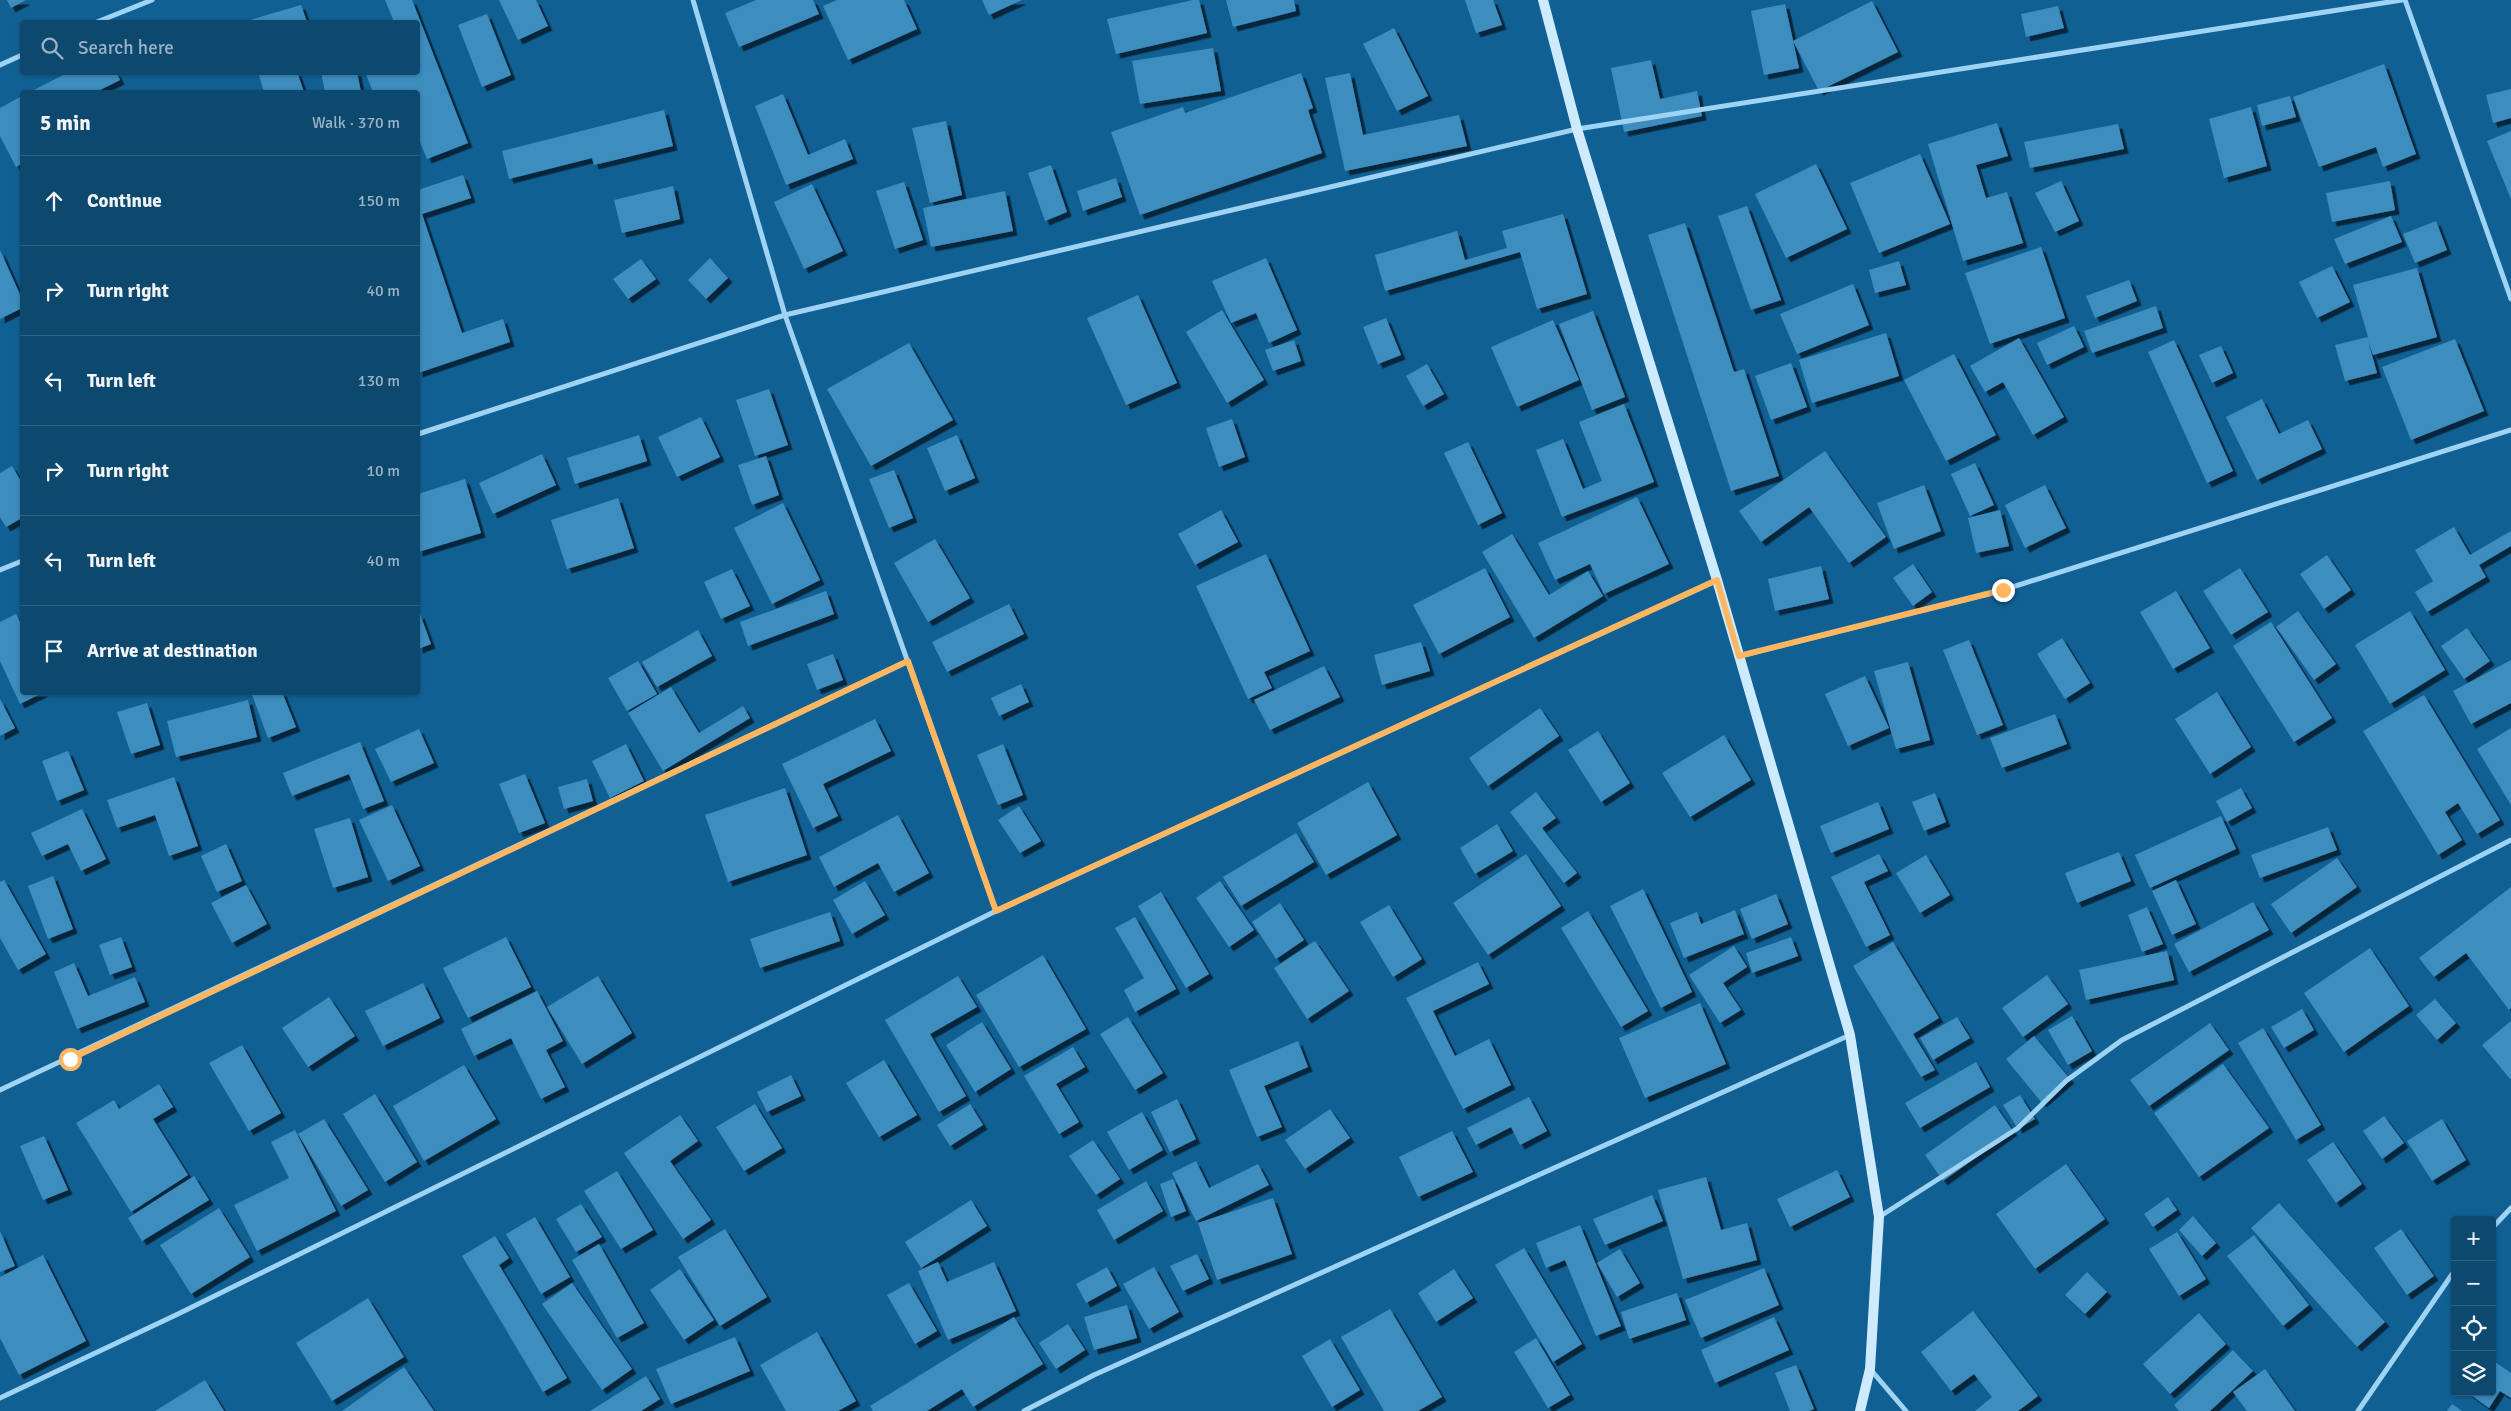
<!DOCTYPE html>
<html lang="en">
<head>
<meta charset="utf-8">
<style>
  :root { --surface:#0d486f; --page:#1b5277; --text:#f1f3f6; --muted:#9ab2c3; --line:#2d6082 }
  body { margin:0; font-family:Signika,sans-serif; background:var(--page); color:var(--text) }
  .controls { position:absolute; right:15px; bottom:15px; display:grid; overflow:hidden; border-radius:5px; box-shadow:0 1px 4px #0004 }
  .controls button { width:45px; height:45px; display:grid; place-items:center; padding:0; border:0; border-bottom:1px solid var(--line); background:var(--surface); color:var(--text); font:25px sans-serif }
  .stop { position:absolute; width:15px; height:15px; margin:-11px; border:4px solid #ffb661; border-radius:50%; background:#fff }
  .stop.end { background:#ffb661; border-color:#fff; box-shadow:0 1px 5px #0008 }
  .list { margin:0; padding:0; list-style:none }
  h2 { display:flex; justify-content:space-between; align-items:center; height:65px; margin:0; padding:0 20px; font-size:21px }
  h2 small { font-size:16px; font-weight:400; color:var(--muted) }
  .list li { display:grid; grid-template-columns:32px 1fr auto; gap:15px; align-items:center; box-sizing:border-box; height:90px; padding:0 20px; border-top:1px solid var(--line) }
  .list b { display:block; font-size:19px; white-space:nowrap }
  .list em { font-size:16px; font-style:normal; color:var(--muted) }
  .icon { flex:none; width:28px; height:28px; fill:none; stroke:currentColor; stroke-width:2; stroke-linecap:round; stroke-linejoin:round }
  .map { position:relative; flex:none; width:2511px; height:1411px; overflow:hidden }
  .search { position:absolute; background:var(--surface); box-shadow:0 1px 4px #0004; left:20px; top:20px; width:400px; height:55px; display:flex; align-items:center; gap:12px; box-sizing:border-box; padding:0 18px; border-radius:5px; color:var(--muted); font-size:19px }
  .panel { position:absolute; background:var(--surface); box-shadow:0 1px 4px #0004; left:20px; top:90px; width:400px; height:605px; border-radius:5px }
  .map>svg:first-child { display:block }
</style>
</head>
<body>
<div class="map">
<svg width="2511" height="1411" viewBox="0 0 2511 1411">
  <defs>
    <filter id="shadow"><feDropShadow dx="4.5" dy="4.5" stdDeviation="0" flood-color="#0009"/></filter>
  </defs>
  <rect width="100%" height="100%" fill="#116094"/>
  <!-- building -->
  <path fill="#3e8dbe" filter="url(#shadow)" d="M7 0H26L11 8Z
    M385 0H412L468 143 427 159 418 137V92H373L365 72H418V22H394Z
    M499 0H536L548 26 518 40Z
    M756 0H813L819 14 739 47 725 13Z
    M837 0H904L917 29 848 60 823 6Z
    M982 0H1022L989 15Z
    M1193 0H1199L1207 33 1116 54 1107 19Z
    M1226 0H1294L1296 11 1233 27Z
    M1465 0H1493L1502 25 1476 33Z
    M1872 1 1898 52 1819 91 1793 41Z
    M1785 4 1799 68 1764 75 1751 11Z
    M301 5 307 22H243Z
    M2058 6 2064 28 2026 37 2021 14Z
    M487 14 511 75 482 87 458 25Z
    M1394 28 1428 96 1397 111 1363 44Z
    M1213 48 1221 91 1140 104 1132 61Z
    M1651 60 1660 99 1697 91 1702 116 1624 132 1611 68Z
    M2384 64 2416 154 2383 167 2376 147 2319 167 2293 97Z
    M69 72H116L120 80 96 92H30Z
    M258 72H297L304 92H264Z
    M321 72H357L361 92H325Z
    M1301 73 1313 108 1308 110 1322 153 1140 215 1111 132 1183 107 1185 113Z
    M1350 73 1363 135 1459 115 1467 146 1345 171 1325 78Z
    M2511 89V118L2493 123 2486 95Z
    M783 94 808 155 845 139 853 159 786 185 755 106Z
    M22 96V164L16 167 0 136V108Z
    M2290 96 2296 117 2262 126 2257 105Z
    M2251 107 2267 166 2224 178 2209 119Z
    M664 110 673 146 594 165 592 158 509 179 502 151Z
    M946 121 962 195 930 203 912 128Z
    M1997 123 2008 156 1976 165 1986 198 2007 192 2023 243 1963 261 1928 144Z
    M2118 124 2124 149 2030 168 2024 142Z
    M2511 131V199L2487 141Z
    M1920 154 1950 224 1879 253 1850 183Z
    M1816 164 1847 229 1786 258 1755 194Z
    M1051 165 1067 212 1045 221 1028 173Z
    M463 175 471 198 422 214 462 333 503 319 510 342 418 373V190Z
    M1116 178 1122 197 1083 211 1077 191Z
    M2061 181 2079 221 2055 232 2035 193Z
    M2390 181 2395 210 2332 222 2326 193Z
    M904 182 923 240 895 249 876 191Z
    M812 184 843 251 804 269 774 202Z
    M673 186 680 219 622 233 614 200Z
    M1005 191 1013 231 931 247 923 208Z
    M1747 206 1781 300 1751 310 1718 216Z
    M1563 214 1587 294 1537 309 1520 252 1385 291 1375 255 1457 231 1465 260 1507 248 1502 231Z
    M2391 216 2402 242 2345 264 2334 239Z
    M2436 221 2447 250 2415 263 2403 234Z
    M1685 223 1734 372 1744 369 1779 476 1731 491 1648 235Z
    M2041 247 2065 318 1990 344 1965 273Z
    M0 250 22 299V308L0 319Z
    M710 258 728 278 706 299 688 280Z
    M1266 258 1297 330 1269 343 1256 313 1231 323 1212 281Z
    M641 259 656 279 628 299 613 279Z
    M1899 261 1906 285 1875 293 1869 270Z
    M2332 266 2350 302 2317 318 2299 282Z
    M2417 268 2437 337 2373 355 2368 341 2377 373 2345 381 2335 345 2368 337 2353 285Z
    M2129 280 2137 301 2095 318 2086 296Z
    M1853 284 1869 325 1797 354 1780 314Z
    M1138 295 1177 383 1126 405 1087 318Z
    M2156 306 2163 328 2092 353 2084 331Z
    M1222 310 1264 380 1227 403 1186 332Z
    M1593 311 1625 397 1592 410 1559 324Z
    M1386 318 1401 355 1378 364 1363 327Z
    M1553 320 1579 380 1517 407 1491 347Z
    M2074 326 2084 347 2047 365 2037 343Z
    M1886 333 1899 376 1812 403 1799 360Z
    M2019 338 2064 417 2033 435 2003 382 1985 392 1970 366Z
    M2455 339 2484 411 2411 440 2382 367Z
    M1294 340 1301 361 1273 371 1265 350Z
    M2174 340 2233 471 2207 483 2148 352Z
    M909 343 953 420 871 466 827 389Z
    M2221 346 2233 373 2212 383 2199 355Z
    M1954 354 1996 435 1946 461 1904 380Z
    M1791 363 1807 407 1771 420 1755 376Z
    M1427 364 1444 394 1423 406 1406 376Z
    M769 389 788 445 755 456 736 400Z
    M2262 399 2279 434 2308 420 2322 449 2257 480 2226 417Z
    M1624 404 1654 482 1562 517 1536 450 1563 439 1583 489 1602 481 1579 422Z
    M701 417 720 457 677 477 658 437Z
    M1232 419 1245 457 1219 467 1206 428Z
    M639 435 647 461 575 484 567 458Z
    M957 435 975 478 945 491 927 448Z
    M1468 442 1502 513 1478 525 1444 453Z
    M1825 451 1886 537 1849 563 1809 507 1761 542 1739 511Z
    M542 454 556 485 493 514 479 483Z
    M766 456 779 495 752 505 738 465Z
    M1975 463 1994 505 1970 516 1951 474Z
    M12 466 22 483V518L6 527 0 517V473Z
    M894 470 913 518 889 528 869 479Z
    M465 479 481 533 418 552V494Z
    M1924 485 1941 531 1894 549 1877 503Z
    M2045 485 2066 528 2025 548 2005 505Z
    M1637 497 1669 564 1604 594 1590 564 1555 580 1538 543Z
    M618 498 634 548 567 569 551 520Z
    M783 503 820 580 772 604 734 528Z
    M1221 510 1238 542 1195 565 1178 534Z
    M2000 510 2009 546 1976 553 1968 518Z
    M2454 527 2470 555 2511 531V546L2479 565 2486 577 2427 612 2415 592 2433 581 2415 550Z
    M1512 534 1549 595 1588 571 1603 596 1534 638 1482 552Z
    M935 539 970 598 928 622 894 563Z
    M1266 554 1310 651 1264 672 1272 688 1248 699 1196 586Z
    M2327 555 2351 590 2324 609 2300 574Z
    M1913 564 1932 592 1913 606 1893 578Z
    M1821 566 1829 599 1775 611 1768 579Z
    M1485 568 1510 617 1439 654 1413 605Z
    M2240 568 2268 612 2231 635 2203 591Z
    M732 569 750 606 721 619 704 582Z
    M826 591 834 614 748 646 740 622Z
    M2176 591 2210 648 2173 669 2140 612Z
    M1009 604 1024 634 947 672 932 642Z
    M2298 611 2336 664 2314 680 2276 627Z
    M2410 611 2445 670 2390 704 2355 645Z
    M16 614 22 626V692H44L20 704 0 661V622Z
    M420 614 431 644 418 649V615Z
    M2271 622 2332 718 2294 742 2233 646Z
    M2467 628 2490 661 2464 679 2441 646Z
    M698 630 712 656 657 687 642 662Z
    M2062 638 2090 683 2065 699 2037 654Z
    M1969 640 2003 725 1977 735 1943 650Z
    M1421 642 1430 671 1382 685 1374 655Z
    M833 654 843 680 817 690 807 664Z
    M2511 660V703L2471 724 2453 691Z
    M638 661 657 694 627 711 608 678Z
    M1908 662 1930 740 1896 749 1874 671Z
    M1324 666 1340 697 1270 730 1254 700Z
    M1865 676 1889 728 1848 746 1825 694Z
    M1021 684 1029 702 999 716 991 698Z
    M671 687 699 733 743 706 750 718 663 771 628 713Z
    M251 692H282L296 727 268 738Z
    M2217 692 2251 747 2210 774 2175 719Z
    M2424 695 2500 820 2477 834 2458 803 2445 812 2462 840 2438 855 2363 731Z
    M0 699 15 728 0 736Z
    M248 700 257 737 176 757 167 721Z
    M147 703 160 745 131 754 117 712Z
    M1540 708 1559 736 1488 786 1469 758Z
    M2055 714 2067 744 2002 768 1990 738Z
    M875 719 891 751 823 784 838 816 813 828 782 764Z
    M2511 728V805L2477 749Z
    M419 729 434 763 391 782 375 749Z
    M1598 731 1630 783 1601 802 1568 750Z
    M1724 735 1751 780 1690 817 1662 773Z
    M360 742 384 801 363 809 349 774 292 796 283 773Z
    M626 744 644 781 610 798 592 761Z
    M1003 744 1023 795 998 805 977 755Z
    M68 751 84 790 57 801 42 761Z
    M525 774 545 823 519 833 499 784Z
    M174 777 198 846 169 856 155 815 117 828 107 800Z
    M587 779 593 801 564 809 558 787Z
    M1368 782 1397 835 1326 875 1297 823Z
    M785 788 807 855 728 882 705 815Z
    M2241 788 2252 808 2227 822 2216 801Z
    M1536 792 1556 818 1542 828 1577 873 1564 883 1510 812Z
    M1935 793 1946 822 1924 831 1912 802Z
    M1878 802 1889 829 1831 853 1820 826Z
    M392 805 420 866 388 881 359 820Z
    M1019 806 1041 841 1020 853 998 820Z
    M82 809 106 859 81 871 68 844 42 856 31 833Z
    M898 815 929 873 894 892 878 863 834 887 819 857Z
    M2221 816 2236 849 2150 888 2135 855Z
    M350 818 368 877 333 888 314 829Z
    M1497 824 1513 851 1475 874 1460 848Z
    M2328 827 2337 850 2260 878 2251 855Z
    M1296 833 1314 862 1241 906 1223 877Z
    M226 844 242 881 217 892 201 856Z
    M2119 852 2131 881 2077 903 2065 873Z
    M1526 854 1561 906 1488 955 1453 903Z
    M1879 854 1888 871 1864 882 1890 935 1866 947 1831 877Z
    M1926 855 1950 895 1920 913 1896 873Z
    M2337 858 2357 887 2291 933 2271 904Z
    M53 876 73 929 48 939 28 886Z
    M4 880 46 954 18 970 0 938V882Z
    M2176 880 2196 924 2172 935 2152 891Z
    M865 881 885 915 852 934 833 900Z
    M1220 881 1254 930 1229 947 1196 898Z
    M246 885 267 924 232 943 211 903Z
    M2511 887V1008L2509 1010 2466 953 2434 977 2419 958Z
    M1643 889 1692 992 1661 1008 1610 906Z
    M1161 892 1209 974 1186 988 1138 906Z
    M1776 894 1788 924 1752 939 1740 909Z
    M2253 902 2269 930 2189 972 2174 944Z
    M1280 903 1304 940 1276 959 1252 922Z
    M1389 905 1422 959 1393 977 1360 922Z
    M2147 907 2163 944 2142 952 2128 915Z
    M1735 910 1744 934 1684 958 1670 923 1697 912 1701 924Z
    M1588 911 1648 1011 1621 1027 1561 928Z
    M830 912 840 941 760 968 750 939Z
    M1135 917 1176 989 1135 1012 1124 990 1144 978 1115 928Z
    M121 937 132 967 110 975 99 945Z
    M506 937 531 987 468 1018 443 968Z
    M1791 937 1798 956 1752 973 1746 953Z
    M1315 941 1349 991 1307 1019 1274 968Z
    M1893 942 1939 1018 1913 1034 1935 1070 1921 1077 1853 966Z
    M1734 946 1747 967 1723 983 1741 1010 1720 1023 1689 975Z
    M2370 948 2409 1006 2344 1052 2304 993Z
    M2167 951 2174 980 2086 1000 2079 970Z
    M1043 955 1086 1029 1019 1067 976 995Z
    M1478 962 1489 984 1433 1011 1455 1056 1489 1039 1511 1085 1463 1109 1406 998Z
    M74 963 88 996 135 977 145 1002 77 1029 54 972Z
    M2047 975 2068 1004 2023 1037 2002 1008Z
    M598 976 632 1033 582 1064 547 1007Z
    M958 976 977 1007 930 1034 966 1096 939 1112 885 1020Z
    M423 983 440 1018 383 1046 365 1011Z
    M537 991 563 1041 546 1050 565 1087 541 1099 511 1038 474 1056 461 1029Z
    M329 997 355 1036 308 1067 282 1028Z
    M2435 999 2456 1023 2437 1040 2416 1015Z
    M1700 1003 1726 1064 1645 1098 1619 1038Z
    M2302 1009 2314 1030 2284 1048 2271 1027Z
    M2072 1016 2092 1051 2068 1065 2048 1030Z
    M1128 1017 1163 1073 1135 1090 1100 1034Z
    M1957 1017 1970 1038 1933 1060 1920 1038Z
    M2511 1021V1078L2510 1079 2482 1045Z
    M982 1022 1011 1069 975 1092 946 1045Z
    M2210 1023 2229 1050 2149 1106 2130 1080Z
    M2263 1028 2321 1125 2296 1140 2238 1043Z
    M2034 1036 2070 1079 2042 1103 2006 1059Z
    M1298 1041 1308 1067 1264 1086 1282 1127 1257 1137 1229 1070Z
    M242 1045 281 1113 249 1131 209 1063Z
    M1073 1047 1085 1067 1056 1084 1079 1122 1059 1134 1024 1076Z
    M884 1060 917 1115 879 1137 846 1083Z
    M1976 1062 1990 1087 1920 1128 1905 1103Z
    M2223 1064 2269 1128 2199 1177 2154 1113Z
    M464 1065 496 1119 424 1161 393 1106Z
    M791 1075 801 1096 767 1112 757 1092Z
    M159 1084 173 1107 153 1119 188 1175 131 1212 76 1123 114 1100 119 1109Z
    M375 1094 417 1162 385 1182 343 1114Z
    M2020 1095 2035 1119 2018 1129 2003 1105Z
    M1529 1097 1547 1131 1520 1145 1511 1127 1476 1145 1467 1128Z
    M1177 1099 1196 1139 1170 1152 1151 1112Z
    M755 1104 782 1148 744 1171 716 1127Z
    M970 1104 983 1125 950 1146 937 1125Z
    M1995 1105 2013 1131 1943 1181 1925 1155Z
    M1330 1109 1350 1138 1305 1169 1285 1140Z
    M1142 1112 1163 1150 1129 1170 1107 1132Z
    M680 1115 698 1141 670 1161 711 1220 683 1239 624 1153Z
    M2384 1116 2404 1143 2382 1159 2363 1131Z
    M324 1119 368 1190 341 1206 298 1134Z
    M2442 1119 2466 1160 2432 1181 2407 1141Z
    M295 1130 336 1211 257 1251 234 1205 289 1178 271 1142Z
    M1452 1131 1473 1172 1418 1197 1399 1157Z
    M44 1136 68 1190 43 1200 20 1146Z
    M1093 1140 1120 1179 1096 1195 1069 1156Z
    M2333 1142 2362 1184 2336 1203 2307 1160Z
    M1196 1161 1209 1188 1258 1164 1269 1185 1196 1221 1172 1173Z
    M2066 1164 2105 1219 2035 1269 1996 1214Z
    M1837 1170 1850 1197 1790 1227 1777 1199Z
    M617 1171 653 1230 621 1249 584 1191Z
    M194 1176 209 1200 142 1241 128 1218Z
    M1706 1177 1721 1230 1747 1223 1757 1260 1683 1279 1658 1190Z
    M1173 1179 1186 1211 1171 1217 1160 1184Z
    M1146 1181 1163 1211 1114 1240 1097 1210Z
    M1652 1195 1663 1221 1605 1245 1593 1219Z
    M2168 1197 2177 1210 2153 1227 2144 1214Z
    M1273 1198 1292 1254 1217 1280 1198 1223Z
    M971 1200 987 1226 921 1268 905 1242Z
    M2279 1203 2385 1322 2357 1347 2251 1228Z
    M581 1204 602 1237 576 1252 556 1219Z
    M219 1208 250 1257 191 1294 160 1245Z
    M2193 1216 2216 1243 2202 1256 2179 1230Z
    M535 1217 570 1277 541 1294 506 1234Z
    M1580 1225 1621 1326 1596 1336 1565 1260 1546 1268 1536 1243Z
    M725 1229 767 1297 720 1326 678 1257Z
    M2401 1229 2434 1276 2407 1295 2374 1248Z
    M0 1231 15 1266 0 1272Z
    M2177 1232 2206 1279 2179 1296 2149 1249Z
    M2254 1235 2309 1305 2283 1326 2227 1256Z
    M495 1236 509 1258 499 1265 567 1378 543 1392 462 1256Z
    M599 1244 644 1323 617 1338 572 1260Z
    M1524 1248 1582 1344 1553 1362 1495 1265Z
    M1620 1249 1640 1283 1617 1297 1597 1263Z
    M1197 1254 1209 1279 1183 1291 1170 1266Z
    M43 1255 86 1341 19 1375 0 1338V1277Z
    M938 1262 947 1282 994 1262 1016 1311 948 1340 918 1271Z
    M1107 1267 1117 1286 1086 1303 1076 1284Z
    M1154 1267 1179 1312 1149 1329 1123 1284Z
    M1764 1268 1779 1305 1701 1338 1685 1300Z
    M680 1269 714 1320 684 1340 650 1290Z
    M1454 1269 1473 1298 1436 1322 1418 1293Z
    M2087 1272 2107 1292 2085 1314 2065 1295Z
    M572 1283 632 1369 602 1390 542 1304Z
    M909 1283 937 1331 915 1344 887 1295Z
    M1677 1293 1686 1320 1629 1339 1621 1312Z
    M368 1298 404 1357 332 1401 296 1343Z
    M1127 1305 1137 1338 1094 1350 1084 1317Z
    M1390 1309 1442 1397 1418 1411H1384L1341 1337Z
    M1973 1311 2038 1396 2018 1411H1975L1992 1397 1974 1374 1951 1391 1921 1352Z
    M2199 1313 2226 1344 2170 1394 2143 1364Z
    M1014 1317 1043 1364 973 1407 962 1389 927 1411H873L870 1406Z
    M1774 1317 1789 1350 1715 1383 1701 1350Z
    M1068 1324 1085 1350 1056 1369 1039 1343Z
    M817 1332 856 1401 838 1411H786L760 1365Z
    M735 1337 750 1371 671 1404 656 1369Z
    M1536 1338 1570 1395 1548 1408 1514 1352Z
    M1330 1339 1360 1390 1332 1407 1302 1356Z
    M2233 1350 2253 1371 2210 1411H2179L2174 1405Z
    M2492 1360 2511 1373V1398L2500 1391 2489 1408 2467 1392H2492Z
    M1796 1365 1814 1409 1809 1411H1790L1775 1373Z
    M404 1367 434 1411H342Z
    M2265 1369 2295 1411H2247L2233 1392Z
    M646 1376 660 1399 641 1411H590Z
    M205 1380 224 1411H155Z
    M2452 1404 2462 1411H2447Z"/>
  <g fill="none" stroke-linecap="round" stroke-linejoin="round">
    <!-- street -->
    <path stroke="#9ed3f3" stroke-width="5" d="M693 0 785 315 996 911
      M2405 0 2511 299
      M97 22 152 0
      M0 65 22 55
      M418 434 785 315 1577 129 2402 0
      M0 570 22 561
      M1739 656 2003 590 2511 430
      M0 1090 908 661
      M1879 1217 2018 1128 2066 1081 2122 1040 2511 840
      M2492 1228 2511 1208
      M1871 1370 1906 1411
      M0 1398 178 1314 996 911 1717 580
      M1024 1411 1094 1375 1850 1035
      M2358 1411 2455 1270"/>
    <!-- secondary -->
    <path stroke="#ceeafd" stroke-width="10" d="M1543 0 1577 129 1717 580 1850 1035 1879 1217 1870 1369 1860 1411"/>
  </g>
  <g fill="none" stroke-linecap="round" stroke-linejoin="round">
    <!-- route -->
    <path stroke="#ffb661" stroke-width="6" d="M70 1059 908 661 996 911 1717 580 1739 656 2003 590"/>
  </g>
</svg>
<div class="controls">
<button>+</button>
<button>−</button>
<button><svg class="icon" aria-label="locate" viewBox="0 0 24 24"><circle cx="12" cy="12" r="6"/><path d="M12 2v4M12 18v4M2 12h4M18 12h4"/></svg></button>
<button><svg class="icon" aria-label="layers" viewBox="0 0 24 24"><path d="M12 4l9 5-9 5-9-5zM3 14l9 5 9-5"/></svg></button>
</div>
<div class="stop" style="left:70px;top:1059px"></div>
<div class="stop end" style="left:2003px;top:590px"></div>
<div class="search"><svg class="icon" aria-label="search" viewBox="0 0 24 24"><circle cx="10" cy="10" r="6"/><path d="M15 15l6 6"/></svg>Search here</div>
<section class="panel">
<h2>5 min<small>Walk · 370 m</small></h2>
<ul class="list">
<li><svg class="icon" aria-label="ahead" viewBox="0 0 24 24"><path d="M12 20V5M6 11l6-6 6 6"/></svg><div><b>Continue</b></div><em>150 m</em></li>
<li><svg class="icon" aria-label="right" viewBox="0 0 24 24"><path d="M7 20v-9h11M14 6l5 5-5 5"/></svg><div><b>Turn right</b></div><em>40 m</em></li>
<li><svg class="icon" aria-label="left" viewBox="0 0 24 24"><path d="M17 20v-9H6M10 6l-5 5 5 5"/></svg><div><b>Turn left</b></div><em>130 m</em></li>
<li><svg class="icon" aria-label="right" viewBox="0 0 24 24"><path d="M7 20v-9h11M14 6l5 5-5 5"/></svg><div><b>Turn right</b></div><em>10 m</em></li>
<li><svg class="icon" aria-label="left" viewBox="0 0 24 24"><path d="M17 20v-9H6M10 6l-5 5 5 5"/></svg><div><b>Turn left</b></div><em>40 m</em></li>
<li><svg class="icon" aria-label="arrive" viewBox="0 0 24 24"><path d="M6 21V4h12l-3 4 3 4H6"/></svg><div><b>Arrive at destination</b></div></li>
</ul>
</section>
</div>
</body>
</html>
